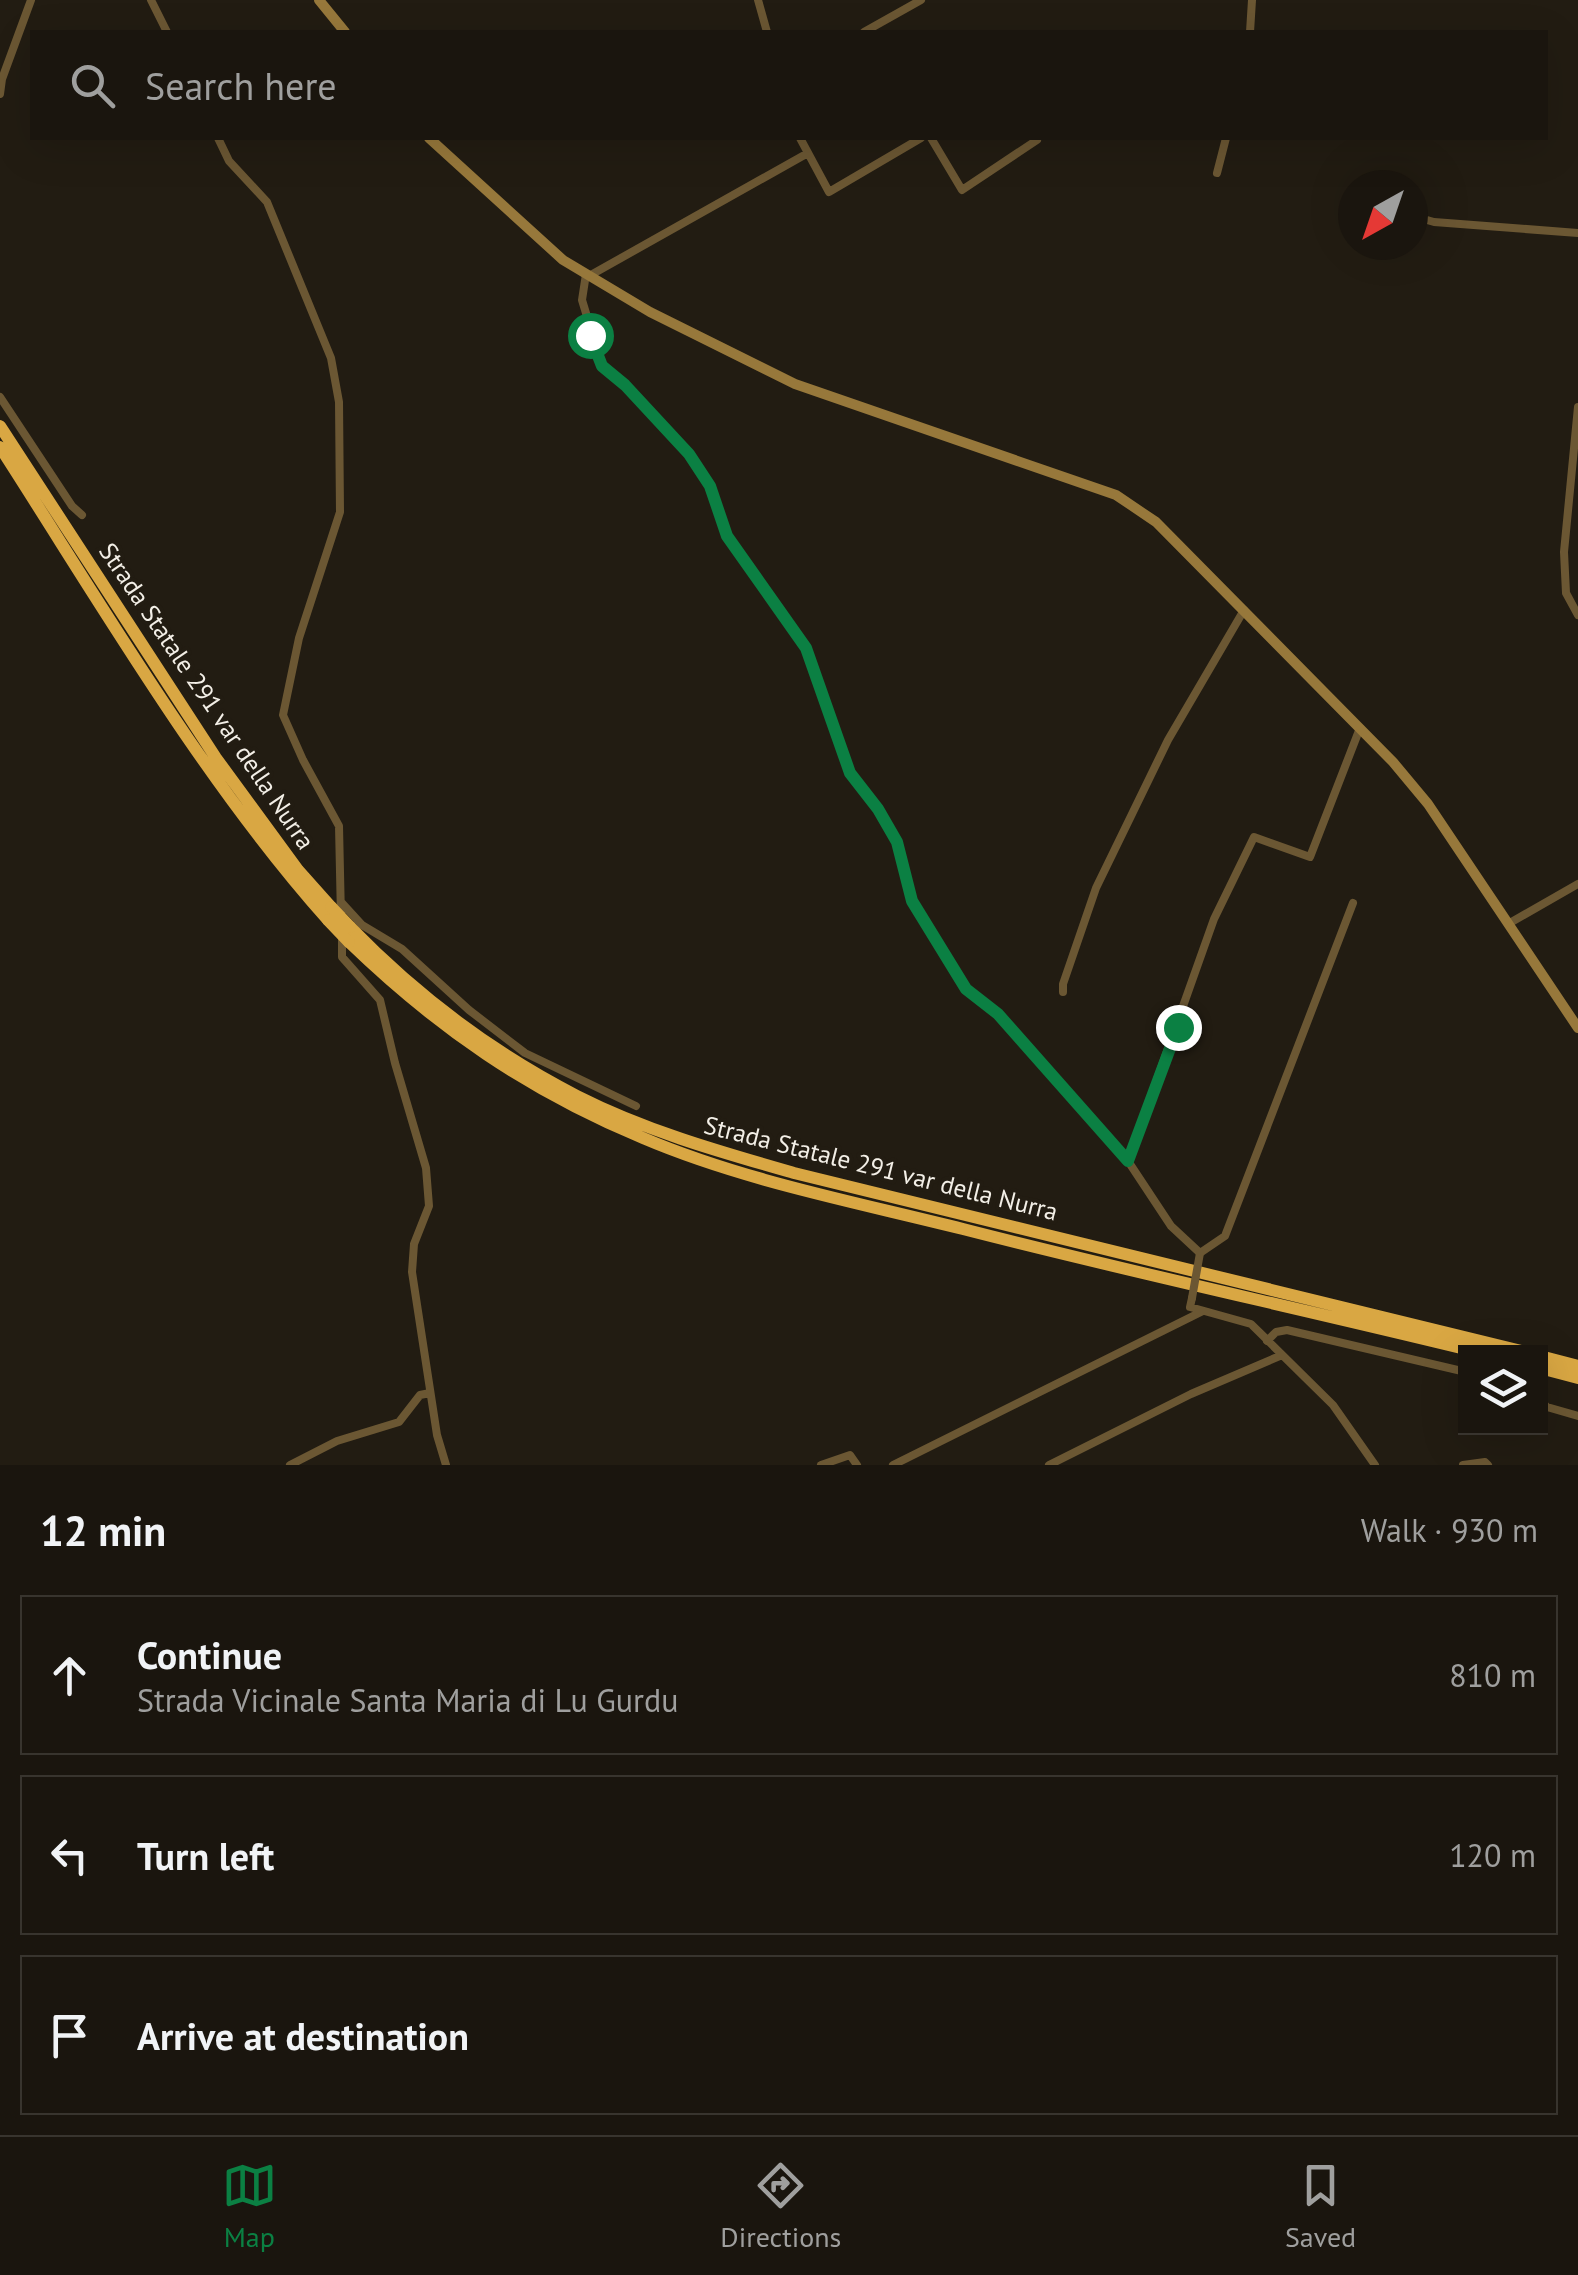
<!DOCTYPE html>
<html lang="en">
<head>
<meta charset="utf-8">
<style>
  :root { --surface:#1a150e; --page:#27221c; --text:#f1f3f6; --muted:#9f9f9e; --line:#38342e; --accent:#0b8043 }
  body { margin:0; font-family:"PT Sans",sans-serif; background:var(--page); color:var(--text) }
  .controls { position:absolute; right:30px; bottom:30px; display:grid; overflow:hidden; border-radius:0px; box-shadow:0 10px 40px #0002 }
  .controls button { width:90px; height:90px; display:grid; place-items:center; padding:0; border:0; border-bottom:2px solid var(--line); background:var(--surface); color:var(--text); font:50px sans-serif }
  .compass { position:absolute; left:1338px; top:170px; width:90px; height:90px; border-radius:50%; background:var(--surface); box-shadow:0 10px 40px #0002; rotate:220deg }
  .stop { position:absolute; width:30px; height:30px; margin:-22px; border:8px solid #0b8043; border-radius:50%; background:#fff }
  .stop.end { background:#0b8043; border-color:#fff; box-shadow:0 2px 10px #0008 }
  .list { margin:0; padding:0; list-style:none }
  h2 { display:flex; justify-content:space-between; align-items:center; height:130px; margin:0; padding:0 40px; font-size:42px }
  h2 small { font-size:32px; font-weight:400; color:var(--muted) }
  .list li { display:grid; grid-template-columns:65px 1fr auto; gap:30px; align-items:center; box-sizing:border-box; height:160px; margin:0 20px 20px; padding:0 20px; border:2px solid var(--line); border-radius:0px }
  .list b { display:block; font-size:38px; white-space:nowrap }
  .list p { margin:0; font-size:32px; white-space:nowrap; color:var(--muted) }
  .list em { font-size:32px; font-style:normal; color:var(--muted) }
  .icon { flex:none; width:55px; height:55px; fill:none; stroke:currentColor; stroke-width:2; stroke-linecap:round; stroke-linejoin:round }
  .map { position:relative; flex:none; width:1578px; height:1465px; overflow:hidden }
  .search { position:absolute; background:var(--surface); box-shadow:0 10px 40px #0002; left:30px; right:30px; top:30px; height:110px; display:flex; align-items:center; gap:25px; box-sizing:border-box; padding:0 35px; border-radius:0px; color:var(--muted); font-size:38px }
  .sheet { height:670px; background:var(--surface) }
  nav { display:flex; justify-content:space-around; align-items:center; box-sizing:border-box; height:140px; border-top:2px solid var(--line); background:var(--surface); font-size:28px; color:var(--muted) }
  nav a { display:grid; justify-items:center; gap:5px }
  nav .on { color:var(--accent) }
  .map>svg:first-child { display:block }
</style>
</head>
<body>
<div class="map">
<svg width="1578" height="1465" viewBox="0 0 1578 1465">
  <rect width="100%" height="100%" fill="#221c12"/>
  <g fill="none" stroke-linecap="round" stroke-linejoin="round">
    <!-- street -->
    <path stroke="#6b5733" stroke-width="8" d="M151 0 167 32
      M758 0 767 32
      M864 32 921 0
      M1250 32 1252 0
      M0 94 2 79 31 0
      M218 138 229 161 267 202 331 358 339 402 340 512 299 638 283 715 303 760 339 826 341 918
      M800 138 829 192 921 138
      M931 138 962 190 1037 140
      M1217 173 1226 138
      M1413 216 1434 222 1578 233
      M586 274 582 300 602 366 625 385 689 453 710 486 727 535 806 648 850 773 878 809 897 843 912 901 966 989 999 1014 1128 1161 1171 1226 1200 1253 1225 1236 1353 903
      M589 276 808 153
      M0 397 72 506 82 515
      M1578 407 1564 552 1566 593 1578 615
      M341 902 362 925 402 949 469 1010 525 1053 636 1106
      M1508 924 1578 884
      M342 937V957L380 1000 395 1063 426 1168 429 1206 414 1244 412 1272 437 1435 446 1465
      M1063 992V984L1096 888 1168 740 1244 610
      M1128 1161 1214 919 1254 837 1310 857 1360 728
      M1192 1298 1190 1307 1251 1324 1333 1405 1375 1465
      M1267 1341 1276 1332 1287 1330 1466 1372
      M1540 1400 1547 1407 1578 1416
      M290 1465 337 1441 399 1422 420 1395 430 1393
      M821 1465 850 1455 857 1465
      M893 1465 1203 1311
      M1049 1465 1191 1394 1282 1355
      M1463 1465 1485 1462 1488 1465"/>
    <!-- secondary -->
    <path stroke="#97783b" stroke-width="10" d="M319 0 345 32
      M429 138 563 260 650 312 795 384 1116 495 1156 522 1393 762 1428 804 1578 1028"/>
    <!-- highway -->
    <path stroke="#d9a743" stroke-width="12" d="M0 426 216 758 298 870 331 907
      M0 447C102 605 204 781 328 920
      M350 927C416 995 493 1053 577 1096 646 1131 721 1152 794 1173L1525 1352
      M349 942C438 1028 528 1090 643 1138 744 1181 856 1202 963 1229 1134 1273 1307 1310 1478 1352
      M1540 1356 1578 1366
      M1540 1368 1578 1378"/>
    <!-- street-bridge -->
    <path stroke="#6b5733" stroke-width="8" d="M1192 1298 1200 1253"/>
    <!-- highway-bridge -->
    <path stroke="#d9a743" stroke-width="12" d="M331 907 350 927
      M328 920 349 942"/>
  </g>
  <g fill="none" stroke-linecap="round" stroke-linejoin="round">
    <!-- route -->
    <path stroke="#0b8043" stroke-width="12" d="M590 335 602 366 625 385 689 454 710 486 727 536 806 648 850 773 878 809 897 842 912 901 966 989 998 1014 1128 1161 1178 1027"/>
  </g>
  <g text-anchor="middle" stroke-width="8" stroke-linejoin="round" paint-order="stroke">
    <!-- street labels -->
    <g font-size="25" fill="#f3efe7" stroke="#221c12">
      <text transform="translate(207 696) rotate(56)" y="9">Strada Statale 291 var della Nurra</text>
      <text transform="translate(881 1168) rotate(14)" y="9">Strada Statale 291 var della Nurra</text>
    </g>
  </g>
</svg>
<div class="controls">
<button><svg class="icon" aria-label="layers" viewBox="0 0 24 24"><path d="M12 4l9 5-9 5-9-5zM3 14l9 5 9-5"/></svg></button>
</div>
<svg class="compass" viewBox="-18 -18 36 36"><path d="M0-13l5 13h-10z" fill="#e53935"/><path d="M0 13l5-13h-10z" fill="#9f9f9e"/></svg>
<div class="stop" style="left:590px;top:335px"></div>
<div class="stop end" style="left:1178px;top:1027px"></div>
<div class="search"><svg class="icon" aria-label="search" viewBox="0 0 24 24"><circle cx="10" cy="10" r="6"/><path d="M15 15l6 6"/></svg>Search here</div>
</div>
<section class="sheet">
<h2>12 min<small>Walk · 930 m</small></h2>
<ul class="list">
<li><svg class="icon" aria-label="ahead" viewBox="0 0 24 24"><path d="M12 20V5M6 11l6-6 6 6"/></svg><div><b>Continue</b><p>Strada Vicinale Santa Maria di Lu Gurdu</p></div><em>810 m</em></li>
<li><svg class="icon" aria-label="left" viewBox="0 0 24 24"><path d="M17 20v-9H6M10 6l-5 5 5 5"/></svg><div><b>Turn left</b></div><em>120 m</em></li>
<li><svg class="icon" aria-label="arrive" viewBox="0 0 24 24"><path d="M6 21V4h12l-3 4 3 4H6"/></svg><div><b>Arrive at destination</b></div></li>
</ul>
</section>
<nav>
<a class="on"><svg class="icon" aria-label="map" viewBox="0 0 24 24"><path d="M3 6l6-2 6 2 6-2v14l-6 2-6-2-6 2zM9 4v14M15 6v14"/></svg>Map</a>
<a><svg class="icon" aria-label="directions" viewBox="0 0 24 24"><path d="M12 3l9 9-9 9-9-9zM9 14v-3h6M13 9l2 2-2 2"/></svg>Directions</a>
<a><svg class="icon" aria-label="saved" viewBox="0 0 24 24"><path d="M7 4h10v16l-5-4-5 4z"/></svg>Saved</a>
</nav>
</body>
</html>
